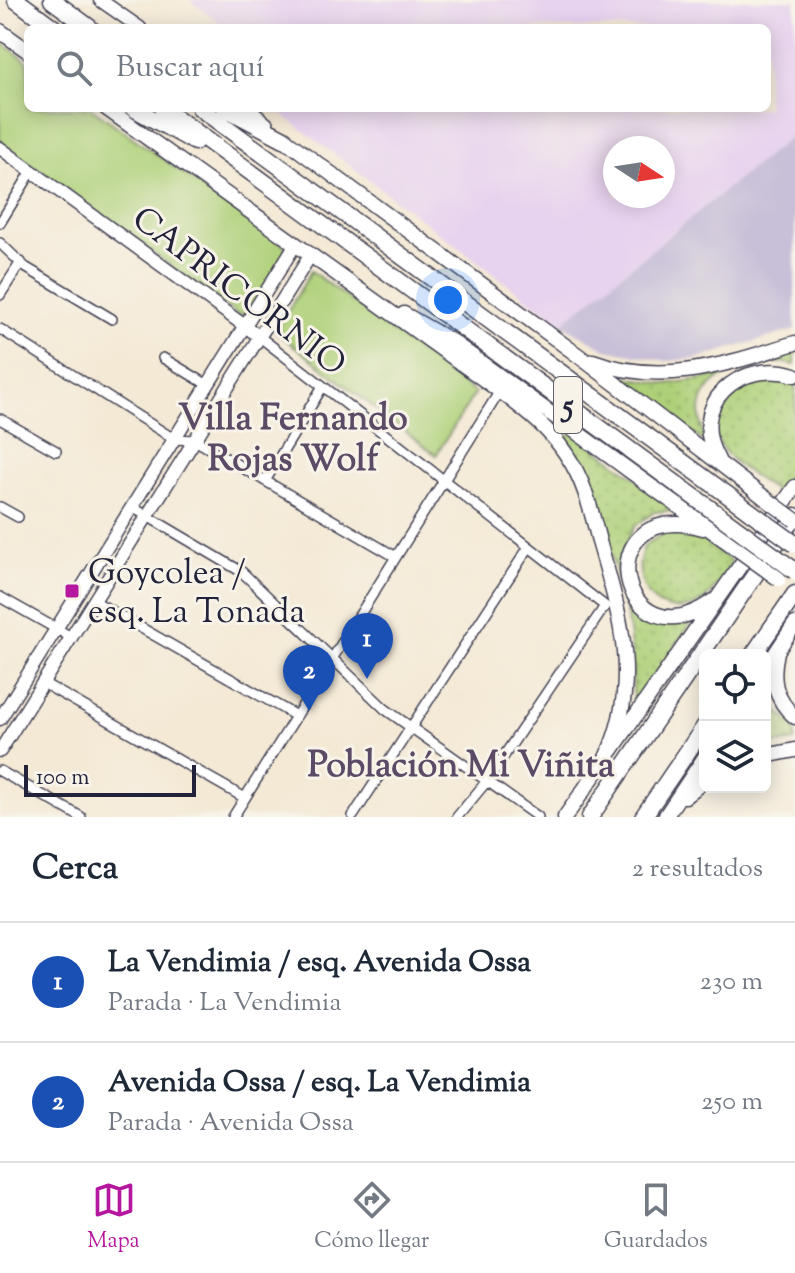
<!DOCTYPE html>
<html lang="es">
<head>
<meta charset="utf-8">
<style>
  :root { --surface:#fff; --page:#f2f2f3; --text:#1f2937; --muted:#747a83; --line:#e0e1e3; --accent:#b5179e }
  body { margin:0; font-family:"Sorts Mill Goudy",serif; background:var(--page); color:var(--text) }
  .controls { position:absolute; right:24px; bottom:24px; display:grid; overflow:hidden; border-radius:12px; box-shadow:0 4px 20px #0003 }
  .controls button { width:72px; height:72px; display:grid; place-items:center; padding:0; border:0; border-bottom:2px solid var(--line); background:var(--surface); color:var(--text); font:40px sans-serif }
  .compass { position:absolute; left:603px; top:136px; width:72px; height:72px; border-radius:50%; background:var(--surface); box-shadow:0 4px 20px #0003; rotate:102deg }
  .scale { position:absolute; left:24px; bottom:20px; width:172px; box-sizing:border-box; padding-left:8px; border:4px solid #22223b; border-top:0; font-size:22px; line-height:28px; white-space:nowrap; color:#22223b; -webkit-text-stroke:6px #f7f3e8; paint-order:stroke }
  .you { position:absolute; left:448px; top:300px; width:28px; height:28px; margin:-20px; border:6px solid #fff; border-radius:50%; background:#1a73e8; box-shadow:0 0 0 12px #1a73e833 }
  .badge { display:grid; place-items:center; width:52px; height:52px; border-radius:50%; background:var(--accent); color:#fff; font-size:26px; font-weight:700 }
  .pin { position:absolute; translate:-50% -66px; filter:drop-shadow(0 2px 4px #0008) }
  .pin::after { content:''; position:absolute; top:42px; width:28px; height:24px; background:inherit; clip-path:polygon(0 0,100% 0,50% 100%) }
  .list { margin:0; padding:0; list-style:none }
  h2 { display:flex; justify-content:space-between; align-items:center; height:104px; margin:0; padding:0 32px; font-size:34px }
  h2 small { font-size:26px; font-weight:400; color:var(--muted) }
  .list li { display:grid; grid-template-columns:52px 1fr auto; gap:24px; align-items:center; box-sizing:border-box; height:120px; padding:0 32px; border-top:2px solid var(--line) }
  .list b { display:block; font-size:30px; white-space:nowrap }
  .list p { margin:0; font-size:26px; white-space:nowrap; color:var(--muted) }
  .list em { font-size:26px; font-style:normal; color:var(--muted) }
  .icon { flex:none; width:44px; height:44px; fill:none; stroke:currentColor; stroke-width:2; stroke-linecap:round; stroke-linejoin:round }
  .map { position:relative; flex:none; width:795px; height:817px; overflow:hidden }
  .search { position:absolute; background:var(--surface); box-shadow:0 4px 20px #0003; left:24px; right:24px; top:24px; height:88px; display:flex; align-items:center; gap:20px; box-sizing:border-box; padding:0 28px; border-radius:12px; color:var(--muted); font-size:30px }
  .sheet { height:344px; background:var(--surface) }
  nav { display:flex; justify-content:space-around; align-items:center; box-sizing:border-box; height:112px; border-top:2px solid var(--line); background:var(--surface); font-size:22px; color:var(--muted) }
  nav a { display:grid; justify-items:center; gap:4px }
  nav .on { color:var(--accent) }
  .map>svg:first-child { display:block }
</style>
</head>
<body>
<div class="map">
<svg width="795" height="817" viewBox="0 0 795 817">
  <defs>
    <pattern id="grass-dots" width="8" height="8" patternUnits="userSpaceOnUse" patternTransform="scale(2)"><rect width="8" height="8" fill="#aed078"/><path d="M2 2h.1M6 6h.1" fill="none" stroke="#95b269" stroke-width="1.8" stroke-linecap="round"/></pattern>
  </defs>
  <rect width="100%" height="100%" fill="#f7f3e8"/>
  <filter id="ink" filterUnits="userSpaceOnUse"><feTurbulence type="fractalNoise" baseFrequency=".0125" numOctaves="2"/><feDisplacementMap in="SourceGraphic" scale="16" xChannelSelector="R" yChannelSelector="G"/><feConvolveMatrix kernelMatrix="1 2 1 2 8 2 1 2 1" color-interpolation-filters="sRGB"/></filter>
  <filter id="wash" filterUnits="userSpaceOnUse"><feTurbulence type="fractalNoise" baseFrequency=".006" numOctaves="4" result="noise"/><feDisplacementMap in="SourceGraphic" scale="32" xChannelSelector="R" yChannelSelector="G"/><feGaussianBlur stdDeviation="1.8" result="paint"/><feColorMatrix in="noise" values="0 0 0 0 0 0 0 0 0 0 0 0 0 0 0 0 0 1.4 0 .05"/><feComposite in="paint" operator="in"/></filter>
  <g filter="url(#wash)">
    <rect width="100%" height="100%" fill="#f4e9d5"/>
    <!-- built -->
    <path fill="#e7d2ef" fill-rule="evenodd" d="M189 0H795V133L561 324 273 108H767V28H227ZM615 148H663V196H615Z"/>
    <!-- industrial -->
    <path fill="#c8bfd8" d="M795 133V330L695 359 666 361 606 349 561 324Z"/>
    <!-- grass -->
    <path fill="url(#grass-dots)" stroke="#68795a" stroke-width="2" d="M795 351V365C767 357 714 368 702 400 697 415 702 429 706 443L621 376 666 384 703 379Z
      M780 380 795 385V464L778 493C759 479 731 464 720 444 696 402 748 382 780 380Z
      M572 431 679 510 654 512 634 527 623 550 620 581 631 606 670 625 694 619 632 709C640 618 605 523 564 443Z
      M668 531 694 534 732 562C721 578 710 601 690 607 650 618 629 576 645 545Z
      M766 683 775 709 795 725V741L765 746Z"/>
    <!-- park -->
    <path fill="#aed078" stroke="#68795a" stroke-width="2" d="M0 41 28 62V108H91L282 243 287 252 246 315 237 314 0 142Z
      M311 271 475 393 436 455 276 332Z"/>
  </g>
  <g filter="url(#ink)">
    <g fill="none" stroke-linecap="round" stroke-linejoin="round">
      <!-- street casing -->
      <g stroke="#424052" stroke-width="12">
        <path id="street" d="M0 223 32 171
          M0 243 25 267 112 319
          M0 295 21 262
          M0 329 174 439 195 440 396 557
          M260 337 605 606 487 781 457 817
          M163 358 208 385
          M0 419 56 451
          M265 481 323 386
          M0 507 18 517
          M132 507 242 572 385 709 538 817
          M0 597 71 637
          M94 601 296 716
          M43 683 245 798
          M0 771 81 817
          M353 816 529 547
          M233 817 500 391"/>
      </g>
      <!-- secondary casing -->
      <g stroke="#424052" stroke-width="15">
        <path id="secondary" d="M100 0 140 28
          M248 108 267 124
          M0 148 260 337
          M0 719 295 245
          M0 751 310 256"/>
      </g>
      <!-- primary casing -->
      <g stroke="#424052" stroke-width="17">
        <path id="primary" d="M0 31 28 51
          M106 108 500 391C525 410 549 428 566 454 585 481 592 514 600 545 621 618 641 685 606 758
          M284 139 579 356 765 498
          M404 314 451 341 736 548
          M593 361C663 387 727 364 795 343
          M718 460C686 404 740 358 795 375
          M703 528C584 497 619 669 713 601
          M777 652C771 678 774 699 795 717
          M773 657 795 624
          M765 756 795 750
          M685 796 705 780
          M565 817 795 487
          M665 817 705 757"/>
      </g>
      <!-- highway casing -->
      <g stroke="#424052" stroke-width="19">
        <path id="highway" d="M16 0 54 28
          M52 0 90 28
          M133 108 195 142
          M163 108 746 535
          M200 108 759 518
          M225 108 284 139
          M753 655 795 594
          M590 817 795 516
          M643 817 705 726"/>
      </g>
      <!-- street -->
      <use href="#street" stroke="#fff" stroke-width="9"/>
      <!-- secondary -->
      <use href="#secondary" stroke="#fff" stroke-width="12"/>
      <!-- primary -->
      <use href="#primary" stroke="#fff" stroke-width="14"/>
      <!-- highway -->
      <use href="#highway" stroke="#fff" stroke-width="16"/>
      <!-- primary-bridge casing -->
      <g stroke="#424052" stroke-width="17" stroke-linecap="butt">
        <path id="primary-bridge" d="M765 498 795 520
          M736 548 779 579"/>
      </g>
      <!-- highway-bridge casing -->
      <g stroke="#424052" stroke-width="19" stroke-linecap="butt">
        <path id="highway-bridge" d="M759 518 795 544
          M746 535 795 571"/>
      </g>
      <!-- primary-bridge -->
      <use href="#primary-bridge" stroke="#fff" stroke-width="14"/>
      <!-- highway-bridge -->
      <use href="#highway-bridge" stroke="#fff" stroke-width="16"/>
    </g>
  </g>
  <!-- markers -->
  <rect fill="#b5179e" stroke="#f7f3e8" stroke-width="3" x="64" y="583" width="16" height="16" rx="4"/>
  <g text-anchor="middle" stroke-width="6" stroke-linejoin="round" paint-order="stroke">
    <!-- shield labels -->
    <rect fill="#f7f3e8" stroke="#62616f" stroke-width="2" x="554" y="377" width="28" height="56" rx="6"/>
    <g font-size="32" font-weight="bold" fill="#22223b">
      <text x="568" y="416">5</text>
    </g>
    <!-- street labels -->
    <g font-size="34" fill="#22223b" stroke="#f7f3e8">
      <text transform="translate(240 290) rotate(37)" y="12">CAPRICORNIO</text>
    </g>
    <!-- poi labels -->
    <g font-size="34" fill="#22223b" stroke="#f7f3e8" text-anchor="start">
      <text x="88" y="583">Goycolea /<tspan x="88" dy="39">esq. La Tonada</tspan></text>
    </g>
    <!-- neighbourhood labels -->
    <g font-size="36" font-weight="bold" fill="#5b4b66" stroke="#f7f3e8">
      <text x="293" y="429">Villa Fernando<tspan x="293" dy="41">Rojas Wolf</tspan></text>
      <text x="461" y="776">Población Mi Viñita</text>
    </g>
  </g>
</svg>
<div class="controls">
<button><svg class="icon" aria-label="locate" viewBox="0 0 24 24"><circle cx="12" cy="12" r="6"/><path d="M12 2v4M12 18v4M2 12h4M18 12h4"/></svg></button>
<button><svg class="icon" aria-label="layers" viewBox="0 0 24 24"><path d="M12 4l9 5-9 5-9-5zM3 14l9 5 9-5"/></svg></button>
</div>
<svg class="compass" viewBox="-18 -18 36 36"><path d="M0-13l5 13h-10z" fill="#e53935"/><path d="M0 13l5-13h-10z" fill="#747a83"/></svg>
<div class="scale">100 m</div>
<div class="you"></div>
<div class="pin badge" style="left:367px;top:679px;background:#1a4fb4">1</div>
<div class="pin badge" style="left:309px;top:711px;background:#1a4fb4">2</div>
<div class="search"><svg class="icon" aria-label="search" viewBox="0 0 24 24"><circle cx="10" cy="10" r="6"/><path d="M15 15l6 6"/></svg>Buscar aquí</div>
</div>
<section class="sheet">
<h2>Cerca<small>2 resultados</small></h2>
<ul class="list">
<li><span class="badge" style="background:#1a4fb4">1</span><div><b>La Vendimia / esq. Avenida Ossa</b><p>Parada · La Vendimia</p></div><em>230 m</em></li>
<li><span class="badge" style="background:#1a4fb4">2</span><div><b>Avenida Ossa / esq. La Vendimia</b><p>Parada · Avenida Ossa</p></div><em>250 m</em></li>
</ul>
</section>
<nav>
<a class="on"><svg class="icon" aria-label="map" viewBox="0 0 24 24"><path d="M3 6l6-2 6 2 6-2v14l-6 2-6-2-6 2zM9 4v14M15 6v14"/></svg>Mapa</a>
<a><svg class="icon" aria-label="directions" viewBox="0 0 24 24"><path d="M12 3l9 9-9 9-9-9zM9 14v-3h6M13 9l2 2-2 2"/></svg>Cómo llegar</a>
<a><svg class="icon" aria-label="saved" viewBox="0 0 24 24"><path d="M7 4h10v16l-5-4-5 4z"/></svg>Guardados</a>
</nav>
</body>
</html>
